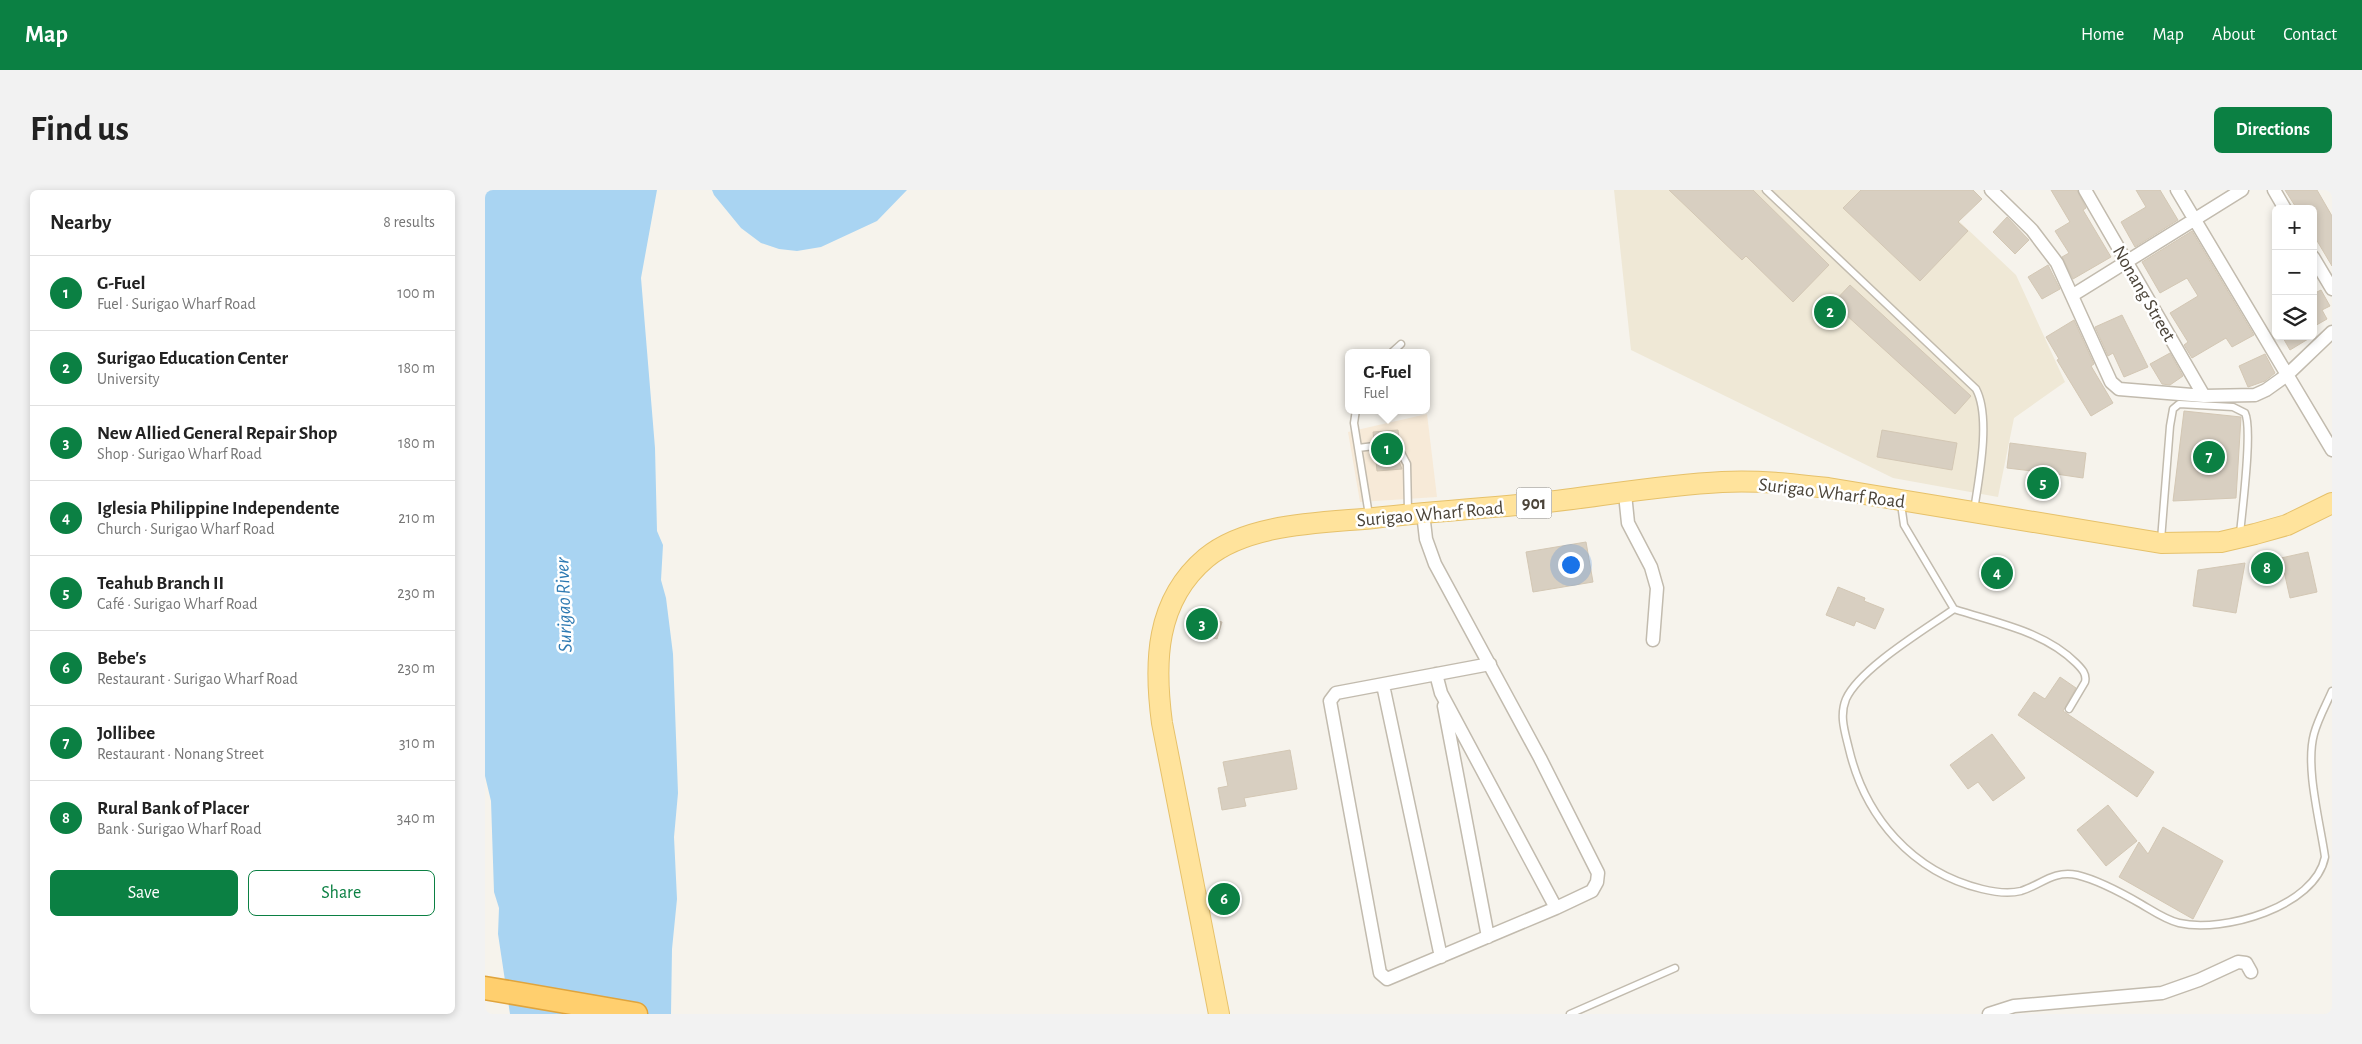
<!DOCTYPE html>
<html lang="en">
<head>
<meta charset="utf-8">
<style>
  :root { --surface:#fff; --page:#f2f2f2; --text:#222; --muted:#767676; --line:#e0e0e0; --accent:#0b8043 }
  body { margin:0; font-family:"Alegreya Sans",sans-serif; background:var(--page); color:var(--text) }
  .controls { position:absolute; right:15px; top:15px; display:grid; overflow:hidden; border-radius:8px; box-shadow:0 2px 8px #0003 }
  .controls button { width:45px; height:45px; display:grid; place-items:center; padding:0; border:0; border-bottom:1px solid var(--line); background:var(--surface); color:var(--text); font:25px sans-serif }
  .you { position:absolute; left:1085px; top:374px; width:18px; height:18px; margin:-12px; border:4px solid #fff; border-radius:50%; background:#1a73e8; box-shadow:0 0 0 8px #1a73e833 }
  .badge { display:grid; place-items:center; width:32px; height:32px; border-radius:50%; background:var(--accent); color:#fff; font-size:16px; font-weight:700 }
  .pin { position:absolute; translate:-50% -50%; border:2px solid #fff; box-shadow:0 1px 5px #0006 }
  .popup { position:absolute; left:860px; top:159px; width:85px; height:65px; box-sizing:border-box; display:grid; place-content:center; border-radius:8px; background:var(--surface); filter:drop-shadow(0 1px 4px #0005); font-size:16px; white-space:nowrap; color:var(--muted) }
  .popup b { font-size:19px; color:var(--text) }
  .popup::after { content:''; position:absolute; left:50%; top:100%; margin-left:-10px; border:10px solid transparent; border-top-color:var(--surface) }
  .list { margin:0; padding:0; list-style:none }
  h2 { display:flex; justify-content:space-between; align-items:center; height:65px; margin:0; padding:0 20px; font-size:21px }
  h2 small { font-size:16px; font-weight:400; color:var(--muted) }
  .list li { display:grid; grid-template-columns:32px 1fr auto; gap:15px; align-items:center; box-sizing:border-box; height:75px; padding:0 20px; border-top:1px solid var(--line) }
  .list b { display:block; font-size:19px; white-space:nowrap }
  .list p { margin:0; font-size:16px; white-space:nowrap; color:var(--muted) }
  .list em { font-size:16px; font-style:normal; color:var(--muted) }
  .actions { display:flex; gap:10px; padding:15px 20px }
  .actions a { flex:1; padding:11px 0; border:1px solid var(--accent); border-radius:8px; text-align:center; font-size:18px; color:var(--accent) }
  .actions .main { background:var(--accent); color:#fff }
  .icon { flex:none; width:28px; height:28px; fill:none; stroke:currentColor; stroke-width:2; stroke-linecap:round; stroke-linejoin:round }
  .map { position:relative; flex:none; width:1847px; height:824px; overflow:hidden; border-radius:8px }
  header { display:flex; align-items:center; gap:30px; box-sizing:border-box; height:70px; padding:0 25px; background:var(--accent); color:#fff }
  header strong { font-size:24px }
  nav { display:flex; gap:28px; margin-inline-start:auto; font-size:18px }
  .intro { display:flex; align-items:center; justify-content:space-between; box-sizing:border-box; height:120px; padding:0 30px }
  h1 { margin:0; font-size:35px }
  .button { padding:12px 22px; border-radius:8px; background:var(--accent); color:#fff; font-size:18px; font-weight:700 }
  main { display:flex; gap:30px; padding:0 30px }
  aside { flex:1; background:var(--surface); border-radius:8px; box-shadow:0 2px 8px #0003 }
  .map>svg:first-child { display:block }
</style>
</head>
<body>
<header>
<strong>Map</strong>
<nav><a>Home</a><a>Map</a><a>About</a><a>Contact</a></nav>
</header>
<div class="intro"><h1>Find us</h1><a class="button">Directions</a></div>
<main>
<aside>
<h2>Nearby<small>8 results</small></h2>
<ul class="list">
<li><span class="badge">1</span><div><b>G-Fuel</b><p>Fuel · Surigao Wharf Road</p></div><em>100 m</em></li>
<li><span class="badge">2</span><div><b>Surigao Education Center</b><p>University</p></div><em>180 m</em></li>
<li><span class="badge">3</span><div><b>New Allied General Repair Shop</b><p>Shop · Surigao Wharf Road</p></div><em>180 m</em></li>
<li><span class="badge">4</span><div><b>Iglesia Philippine Independente</b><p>Church · Surigao Wharf Road</p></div><em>210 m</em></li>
<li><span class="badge">5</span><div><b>Teahub Branch II</b><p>Café · Surigao Wharf Road</p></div><em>230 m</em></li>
<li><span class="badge">6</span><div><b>Bebe's</b><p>Restaurant · Surigao Wharf Road</p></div><em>230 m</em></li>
<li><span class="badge">7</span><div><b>Jollibee</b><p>Restaurant · Nonang Street</p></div><em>310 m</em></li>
<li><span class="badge">8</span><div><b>Rural Bank of Placer</b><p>Bank · Surigao Wharf Road</p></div><em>340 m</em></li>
</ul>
<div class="actions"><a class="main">Save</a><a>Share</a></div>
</aside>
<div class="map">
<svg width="1847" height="824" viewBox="0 0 1847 824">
  <rect width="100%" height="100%" fill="#f6f3ec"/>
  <!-- commercial -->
  <path fill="#f7ead8" d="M942 224 952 307 875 312 863 242Z"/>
  <!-- education -->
  <path fill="#efe8d6" d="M1129 0H1441L1531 85 1580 192 1529 228 1513 307 1408 288 1146 160Z"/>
  <!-- water -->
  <path fill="#a9d4f2" d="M0 0H172L156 88 170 258 172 341 178 355 176 390 181 408 188 464 193 603 189 647 192 709 187 759 186 824H25L13 744 14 718 9 702 6 611 0 586Z
    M227 0H422L392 31 336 57 312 61 294 59 276 53 256 38 229 5Z"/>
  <!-- building -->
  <path fill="#d8cfc1" stroke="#d3c7b4" d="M1184 0H1268L1344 75 1308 112 1261 66 1257 70Z
    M1376 0H1488L1497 9 1473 32 1483 41 1435 91 1358 18Z
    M1566 0H1592L1601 18 1598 20 1626 67 1588 89 1577 67 1584 63 1570 41 1585 32Z
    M1651 0H1675L1693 30 1650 57 1636 32 1661 17Z
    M1800 0H1832L1847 26V76L1828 44V19H1812Z
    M1522 27 1544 50 1530 64 1508 42Z
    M1707 41 1769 145 1747 157 1741 148 1707 168 1699 155 1703 152 1685 123 1713 106 1702 88 1675 103 1657 72Z
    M1563 75 1575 99 1557 109 1543 87Z
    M1365 95 1486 206 1470 224 1348 113Z
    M1836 100 1845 116 1837 120 1842 129 1828 137V104Z
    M1637 125 1663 177 1639 187 1628 163 1623 166 1610 137Z
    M1589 130 1609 174 1606 176 1628 213 1606 226 1572 170 1574 169 1561 147Z
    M1797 146H1828L1805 160Z
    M1685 163 1698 186 1685 195 1677 194 1665 174Z
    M1780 164 1790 183 1780 191 1763 197 1754 176Z
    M1699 221 1756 227 1751 308 1688 311Z
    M913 240 915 256 910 261 917 279 892 281 890 261 894 256 889 251 888 242Z
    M1397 240 1472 253 1467 280 1392 267Z
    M1525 253 1601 263 1598 288 1571 284 1569 300 1546 297 1547 281 1522 278Z
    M1101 352 1108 392 1048 402 1041 362Z
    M1823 362 1832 402 1805 408 1796 368Z
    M1760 373 1751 423 1708 416 1713 380Z
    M1353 397 1380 408 1379 411 1399 419 1390 439 1371 431 1369 436 1341 425Z
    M716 427 737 432 732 449 712 443Z
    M1575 487 1591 498 1578 521 1669 582 1652 607 1533 525 1549 502 1560 509Z
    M1507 544 1540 588 1508 611 1493 592 1483 599 1465 575Z
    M805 560 812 599 759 608 761 616 737 620 733 598 743 596 738 572Z
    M1623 615 1652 651 1621 676 1592 640Z
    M1678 637 1738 671 1708 729 1634 687 1654 652 1663 664Z"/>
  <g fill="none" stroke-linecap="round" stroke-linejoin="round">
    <!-- lane casing -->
    <g stroke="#c2bbae" stroke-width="9">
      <path id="lane" d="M1281 0 1491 199C1506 227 1494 288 1489 320
        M906 163 916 154
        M871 220 869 233 884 325
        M873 258 889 256
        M915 261 922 274 923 321
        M1416 314 1419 335 1469 419C1511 433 1559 441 1591 473 1597 479 1602 484 1600 492L1584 519
        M1676 350 1685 236 1688 219 1694 214 1748 217 1760 223C1768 239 1757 321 1755 344
        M1469 419C1441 439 1375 478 1361 509 1354 526 1360 542 1364 559 1380 627 1427 682 1497 699 1509 702 1524 704 1536 701 1556 695 1568 680 1592 685 1613 690 1637 703 1656 714 1668 721 1681 730 1694 733 1739 743 1830 717 1840 667 1835 632 1820 577 1829 544 1833 529 1841 515 1847 501
        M1085 824 1190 778"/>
    </g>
    <!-- street casing -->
    <g stroke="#c2bbae" stroke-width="15">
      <path id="street" d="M1506 0 1547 40 1572 73 1626 192 1634 199 1719 206 1770 205 1781 200 1802 185 1847 142
        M1600 0 1719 206
        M1692 0 1847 260
        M1789 0 1800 19
        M1828 67 1847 99
        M1588 105 1757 0
        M1140 304 1143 333 1166 377 1172 398 1168 450
        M938 323 941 349 950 374 1055 568 1113 683 1112 692 1107 701 1071 718 902 789 895 783 845 511 851 503 1005 474
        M951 484 956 503 1071 718
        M898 495 956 767
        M959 516 1003 747
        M1504 824 1529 816 1677 803 1714 790 1753 772 1761 773 1766 782"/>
    </g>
    <!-- primary casing -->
    <g stroke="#e6c16a" stroke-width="22">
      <path id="primary" d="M734 824 677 533C669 473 670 411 721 368 763 333 837 333 889 328 944 322 1000 318 1055 313 1116 306 1177 295 1237 292 1273 290 1308 294 1343 298L1676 353 1736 352 1770 344 1802 335 1847 313"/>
    </g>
    <!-- highway casing -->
    <g stroke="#e0a43c" stroke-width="25">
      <path id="highway" d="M0 798 151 824"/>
    </g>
    <!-- lane -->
    <use href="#lane" stroke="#fff" stroke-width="6"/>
    <!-- street -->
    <use href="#street" stroke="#fff" stroke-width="12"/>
    <!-- primary -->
    <use href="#primary" stroke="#ffe39c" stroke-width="20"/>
    <!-- highway -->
    <use href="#highway" stroke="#ffcf6e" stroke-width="22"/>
  </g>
  <g text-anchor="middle" stroke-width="5" stroke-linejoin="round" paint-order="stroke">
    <!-- shield labels -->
    <rect fill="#fff" stroke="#817c74" stroke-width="1" x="1031.5" y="297.5" width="35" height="31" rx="4"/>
    <g font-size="18" font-weight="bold" fill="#4b4439">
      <text x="1049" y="319">901</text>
    </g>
    <!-- street labels -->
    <g font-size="19" fill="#4b4439" stroke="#fff">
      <text transform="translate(1660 103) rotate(60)" y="7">Nonang Street</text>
      <text transform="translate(1347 302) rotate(7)" y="7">Surigao Wharf Road</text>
      <text transform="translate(945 323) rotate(-5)" y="7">Surigao Wharf Road</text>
    </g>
    <!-- water labels -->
    <g font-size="20" font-style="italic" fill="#2e7ab2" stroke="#fff">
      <text transform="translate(78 415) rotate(-92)" y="7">Surigao River</text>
    </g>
  </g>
</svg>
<div class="controls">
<button>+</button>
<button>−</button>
<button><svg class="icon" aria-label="layers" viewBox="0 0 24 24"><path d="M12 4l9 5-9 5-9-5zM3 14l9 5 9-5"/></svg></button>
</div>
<div class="you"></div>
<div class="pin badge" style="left:902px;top:259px">1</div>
<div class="popup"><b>G-Fuel</b>Fuel</div>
<div class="pin badge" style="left:1345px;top:122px">2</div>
<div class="pin badge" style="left:717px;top:434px">3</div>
<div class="pin badge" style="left:1512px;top:383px">4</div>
<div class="pin badge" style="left:1558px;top:293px">5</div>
<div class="pin badge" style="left:739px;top:709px">6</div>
<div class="pin badge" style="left:1724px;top:267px">7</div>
<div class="pin badge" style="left:1782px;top:378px">8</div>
</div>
</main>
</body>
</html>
